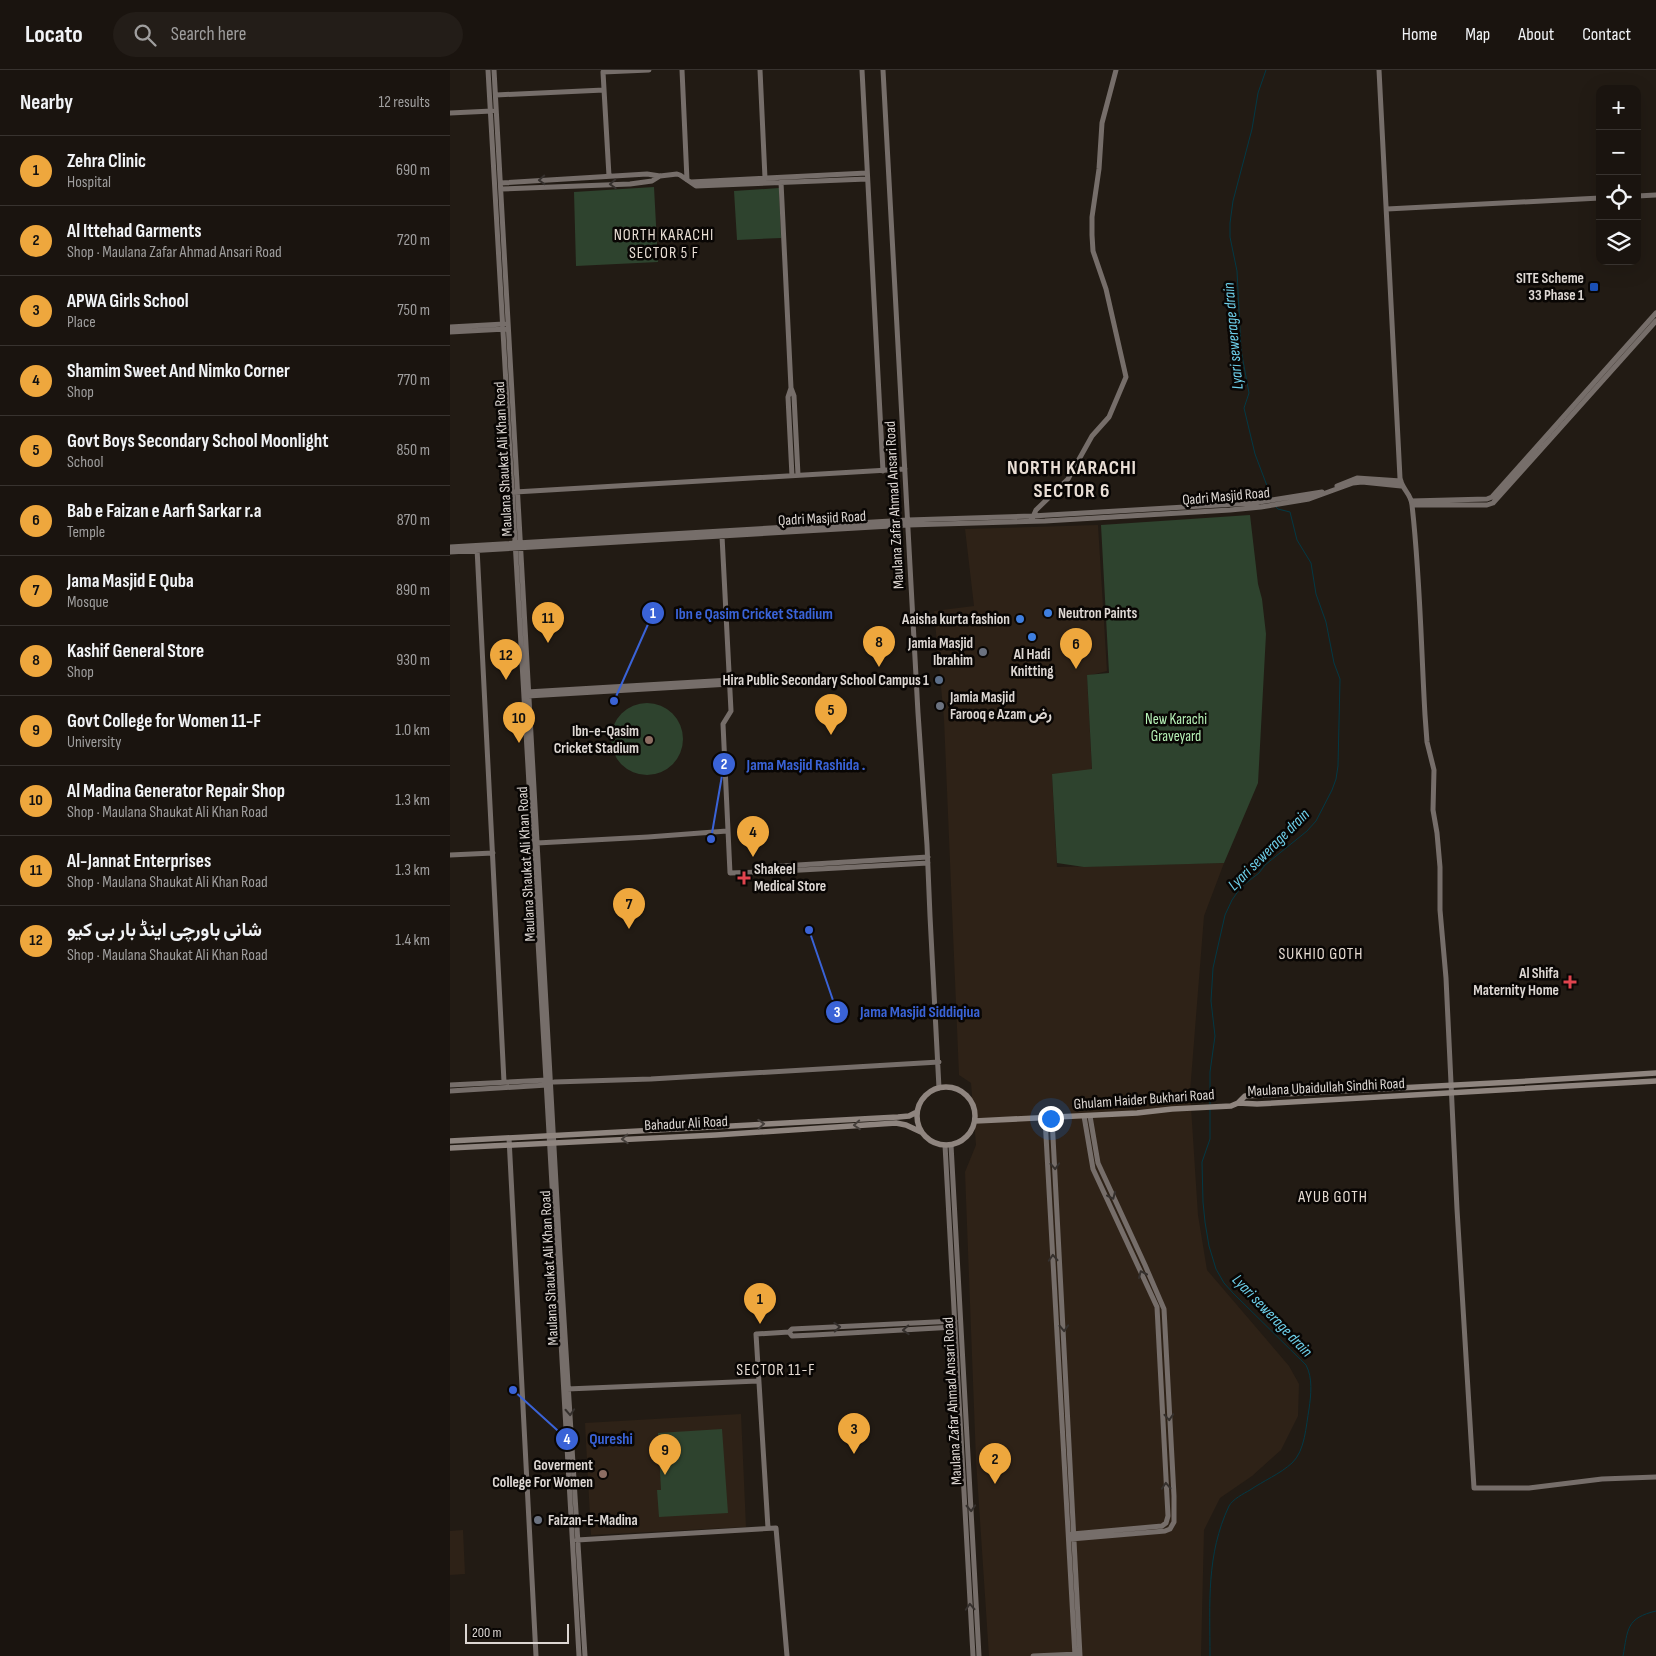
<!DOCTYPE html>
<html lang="en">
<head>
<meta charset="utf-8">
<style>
  :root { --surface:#1a140f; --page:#231d18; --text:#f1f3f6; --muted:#9f9e9e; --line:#38332f; --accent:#eea73d }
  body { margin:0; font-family:"Sofia Sans Condensed",Vazirmatn,sans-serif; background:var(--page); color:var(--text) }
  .controls { position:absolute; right:15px; top:15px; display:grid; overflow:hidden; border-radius:10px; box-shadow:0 5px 20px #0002 }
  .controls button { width:45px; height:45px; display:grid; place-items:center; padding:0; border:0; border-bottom:1px solid var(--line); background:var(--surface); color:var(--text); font:25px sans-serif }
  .scale { position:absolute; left:15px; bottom:12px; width:104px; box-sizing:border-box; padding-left:5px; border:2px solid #ddd7d3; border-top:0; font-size:14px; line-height:18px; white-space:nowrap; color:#ddd7d3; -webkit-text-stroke:4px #090604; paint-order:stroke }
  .you { position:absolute; left:600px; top:1048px; width:18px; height:18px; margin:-12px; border:4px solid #fff; border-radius:50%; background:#1a73e8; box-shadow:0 0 0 8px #1a73e833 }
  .badge { display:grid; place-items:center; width:32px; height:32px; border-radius:50%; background:var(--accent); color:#111; font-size:16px; font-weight:700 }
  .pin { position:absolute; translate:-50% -41px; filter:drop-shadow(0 1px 2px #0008) }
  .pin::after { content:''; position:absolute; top:26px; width:18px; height:15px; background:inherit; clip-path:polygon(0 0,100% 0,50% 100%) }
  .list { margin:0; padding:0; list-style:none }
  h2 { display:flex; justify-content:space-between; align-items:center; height:65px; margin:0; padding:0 20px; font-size:21px }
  h2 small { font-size:16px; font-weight:400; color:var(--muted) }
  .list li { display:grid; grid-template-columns:32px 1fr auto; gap:15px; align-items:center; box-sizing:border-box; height:70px; padding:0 20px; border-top:1px solid var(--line) }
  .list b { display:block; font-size:19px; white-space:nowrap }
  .list p { margin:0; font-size:16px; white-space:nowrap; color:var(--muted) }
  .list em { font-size:16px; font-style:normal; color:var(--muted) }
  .icon { flex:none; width:28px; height:28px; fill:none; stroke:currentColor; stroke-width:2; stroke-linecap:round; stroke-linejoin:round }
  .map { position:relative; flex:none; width:1206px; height:1586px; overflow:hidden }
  header { display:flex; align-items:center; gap:30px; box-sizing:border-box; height:70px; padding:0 25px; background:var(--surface); border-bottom:1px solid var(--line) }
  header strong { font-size:24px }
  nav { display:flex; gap:28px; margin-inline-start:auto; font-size:18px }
  .search { width:350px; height:45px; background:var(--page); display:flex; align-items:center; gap:12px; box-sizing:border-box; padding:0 18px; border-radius:28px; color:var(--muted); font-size:19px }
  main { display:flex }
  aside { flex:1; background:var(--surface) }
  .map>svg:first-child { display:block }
</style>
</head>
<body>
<header>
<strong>Locato</strong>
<div class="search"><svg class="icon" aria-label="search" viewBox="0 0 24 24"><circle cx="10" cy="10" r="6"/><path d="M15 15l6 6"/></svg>Search here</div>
<nav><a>Home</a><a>Map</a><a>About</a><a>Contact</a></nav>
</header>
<main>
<aside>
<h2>Nearby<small>12 results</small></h2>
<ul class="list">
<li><span class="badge">1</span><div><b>Zehra Clinic</b><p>Hospital</p></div><em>690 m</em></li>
<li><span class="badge">2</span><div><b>Al Ittehad Garments</b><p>Shop · Maulana Zafar Ahmad Ansari Road</p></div><em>720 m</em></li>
<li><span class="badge">3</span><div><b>APWA Girls School</b><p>Place</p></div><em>750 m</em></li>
<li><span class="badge">4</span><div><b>Shamim Sweet And Nimko Corner</b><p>Shop</p></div><em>770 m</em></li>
<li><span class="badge">5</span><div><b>Govt Boys Secondary School Moonlight</b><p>School</p></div><em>850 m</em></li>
<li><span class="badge">6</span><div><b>Bab e Faizan e Aarfi Sarkar r.a</b><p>Temple</p></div><em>870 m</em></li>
<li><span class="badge">7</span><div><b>Jama Masjid E Quba</b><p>Mosque</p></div><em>890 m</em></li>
<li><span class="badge">8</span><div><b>Kashif General Store</b><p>Shop</p></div><em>930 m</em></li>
<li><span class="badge">9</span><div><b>Govt College for Women 11-F</b><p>University</p></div><em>1.0 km</em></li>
<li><span class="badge">10</span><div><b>Al Madina Generator Repair Shop</b><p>Shop · Maulana Shaukat Ali Khan Road</p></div><em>1.3 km</em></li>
<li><span class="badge">11</span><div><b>Al-Jannat Enterprises</b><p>Shop · Maulana Shaukat Ali Khan Road</p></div><em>1.3 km</em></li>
<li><span class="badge">12</span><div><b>شانی باورچی اینڈ بار بی کیو</b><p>Shop · Maulana Shaukat Ali Khan Road</p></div><em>1.4 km</em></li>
</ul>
</aside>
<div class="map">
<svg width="1206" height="1586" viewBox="0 0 1206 1586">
  <rect width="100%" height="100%" fill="#221b14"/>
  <!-- built -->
  <path fill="#2e2217" d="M648 455 657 601 637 606 642 701 602 704 607 797 774 793 754 846 740 1022 748 1145 757 1200 839 1296 849 1314 848 1346 831 1380 802 1406 770 1428 754 1460 751 1586H539L526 1390 515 1102 526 1075 521 1013 509 1005 494 649 484 541 524 536 515 459Z
    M291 1344 296 1457 141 1465 135 1353Z
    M13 1460 15 1504 0 1505V1461Z"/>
  <!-- green -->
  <path fill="#2e432e" d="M204 117 208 192 126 196 124 122Z
    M329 118 331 168 287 170 284 121Z
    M800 445 808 514 812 529 816 564 808 713 774 793 634 797 607 793 602 704 642 699 637 605 659 603 651 455Z
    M161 669a36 36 0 1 1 72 0a36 36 0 1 1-72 0Z
    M272 1359 278 1443 209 1447 207 1420H211L208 1363Z"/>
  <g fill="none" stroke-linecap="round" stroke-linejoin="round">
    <!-- stream -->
    <path stroke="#033945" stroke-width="1" d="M816 0 808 23 802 59 783 131 780 153V167L787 201 791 280 799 323 794 338 805 384 822 429
      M760 1035V1002L765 966 761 931 763 898 775 845 782 830 791 817 809 803 815 795 857 761 866 751 882 720 886 709 888 696 890 609 884 593 876 552 866 524 861 493 847 470 840 442 828 439 826 437
      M760 1039V1069L752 1092 753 1132 755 1152 759 1176 766 1199 774 1213 783 1223 856 1295C863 1308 861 1325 859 1339 856 1356 855 1381 842 1393 830 1404 813 1411 800 1420 793 1424 783 1429 779 1436 756 1485 760 1533 760 1586
      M1173 1586C1178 1559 1176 1548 1206 1541"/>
    <!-- secondary -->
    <path stroke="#766e6a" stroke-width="5" d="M38 0 129 1586
      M44 0 110 1185 135 1586
      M232 0 237 110
      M310 0 315 108
      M412 0 433 401
      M433 0 468 643 477 775 480 846 489 1018
      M929 0 950 408C952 420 961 423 962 435 970 505 971 575 975 645L977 672 984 700 983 740 987 763 990 797V840L996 908 1007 1139 1024 1418H1079L1152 1409 1206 1407
      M46 25 154 20
      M0 43 42 41
      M159 106 153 2 199 0
      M241 112 417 103
      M331 112 341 318 344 326 348 405
      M51 113 197 104 210 106 227 104 230 105 246 116 417 109
      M51 119 180 114 202 111 210 106
      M1187 126 1206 125
      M937 139 1150 128
      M0 257 54 254
      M0 262 56 259
      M341 318 338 327 342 406
      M887 416 907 408 951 411
      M65 422 455 399
      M961 431 1037 429 1042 427 1206 243
      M962 435H1037L1043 433 1206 251
      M582 449 586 440 618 409 642 366 659 347 676 307 656 219 643 181 642 165V147L649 99 652 53 666 0
      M272 466 281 641 273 654 280 803 310 802 315 797 478 787
      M0 477 458 450 582 446 803 433 872 422
      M27 478 54 1012
      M0 482 458 455 595 451 780 440 811 437 859 429 903 413 912 412 951 416
      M77 622 280 610
      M78 626 280 614
      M87 773 198 767 277 761
      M0 785 43 783
      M313 800 315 802 478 793
      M104 1012 201 1009 489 992
      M0 1015 97 1010
      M0 1021 97 1015
      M595 1048 625 1586
      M602 1048 630 1586
      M59 1068 86 1586
      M495 1075 523 1586
      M501 1075 529 1586
      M339 1262 342 1266 364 1265 505 1257
      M117 1319 308 1311
      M318 1458 306 1264 339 1262 342 1259 505 1251
      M622 1464 712 1456 716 1453 718 1446 707 1237 643 1099 634 1046
      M621 1469 715 1461 720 1459 724 1452V1426L714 1239 695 1195 648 1093 640 1046
      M127 1470 326 1458 337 1586
      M583 1586 628 1584"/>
    <!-- primary -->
    <path stroke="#8f857f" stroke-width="5.5" d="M467 1046a29 29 0 1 1 58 0a29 29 0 1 1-58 0Z
      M788 1033 807 1034 1206 1011
      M525 1051 687 1043 722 1039 781 1036 788 1033 795 1026 1063 1012 1206 1003
      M0 1071 448 1047 459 1046 467 1042
      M0 1078 266 1065 446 1053 456 1055 471 1062"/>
  </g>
  <!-- one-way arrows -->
  <defs><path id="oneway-chevron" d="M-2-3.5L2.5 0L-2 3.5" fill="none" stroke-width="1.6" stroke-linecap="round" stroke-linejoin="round" transform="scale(1.25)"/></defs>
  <g stroke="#35302d">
    <use href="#oneway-chevron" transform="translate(92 110) rotate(177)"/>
    <use href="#oneway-chevron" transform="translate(163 114) rotate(177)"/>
    <use href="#oneway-chevron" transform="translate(605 1096) rotate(87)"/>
    <use href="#oneway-chevron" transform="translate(662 1126) rotate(66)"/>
    <use href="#oneway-chevron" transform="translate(603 1188) rotate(-93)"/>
    <use href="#oneway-chevron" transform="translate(692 1204) rotate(-114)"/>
    <use href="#oneway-chevron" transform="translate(387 1257) rotate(-3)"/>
    <use href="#oneway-chevron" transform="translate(614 1258) rotate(87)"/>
    <use href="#oneway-chevron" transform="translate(456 1260) rotate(177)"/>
    <use href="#oneway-chevron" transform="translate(120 1342) rotate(87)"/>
    <use href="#oneway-chevron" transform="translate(719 1347) rotate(86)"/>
    <use href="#oneway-chevron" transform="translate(716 1416) rotate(-93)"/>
    <use href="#oneway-chevron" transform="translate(521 1438) rotate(87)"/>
    <use href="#oneway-chevron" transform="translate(520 1537) rotate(-93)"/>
  </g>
  <g stroke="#453f3b">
    <use href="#oneway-chevron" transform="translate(311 1054) rotate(-3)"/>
    <use href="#oneway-chevron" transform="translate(407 1055) rotate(176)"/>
    <use href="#oneway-chevron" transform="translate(175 1069) rotate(177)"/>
  </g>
  <!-- markers -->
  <rect fill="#1a4fb4" stroke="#090604" stroke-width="2" x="1139" y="212" width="10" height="10" rx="2.5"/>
  <g fill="#3f7fe0" stroke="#090604" stroke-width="2">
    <circle cx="598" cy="543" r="5"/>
    <circle cx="570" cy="549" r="5"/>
    <circle cx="582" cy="567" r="5"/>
  </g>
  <g fill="#6b7280" stroke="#090604" stroke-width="2">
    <circle cx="533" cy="582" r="5"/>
    <circle cx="490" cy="636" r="5"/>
    <circle cx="88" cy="1450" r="5"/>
  </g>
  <circle fill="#5c6f8a" stroke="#090604" stroke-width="2" cx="489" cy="610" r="5"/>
  <g fill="#8d6e63" stroke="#090604" stroke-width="2">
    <circle cx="199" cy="670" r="5"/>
    <circle cx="153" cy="1404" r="5"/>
  </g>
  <g fill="#e0444e" stroke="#090604" stroke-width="2">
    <path d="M291.5 800.5h5v5h5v5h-5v5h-5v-5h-5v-5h5z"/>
    <path d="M1117.5 904.5h5v5h5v5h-5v5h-5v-5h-5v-5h5z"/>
  </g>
  <g text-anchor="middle" stroke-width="5" stroke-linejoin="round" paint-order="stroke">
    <!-- poi labels -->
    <g font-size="15" font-weight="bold" fill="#ddd7d3" stroke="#090604" text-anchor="end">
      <text x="1134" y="213">SITE Scheme<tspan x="1134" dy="17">33 Phase 1</tspan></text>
      <text x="608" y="548" text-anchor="start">Neutron Paints</text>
      <text x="560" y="554">Aaisha kurta fashion</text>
      <text x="523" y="578">Jamia Masjid<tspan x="523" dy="17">Ibrahim</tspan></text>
      <text x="582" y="589" text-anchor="middle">Al Hadi<tspan x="582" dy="17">Knitting</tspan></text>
      <text x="479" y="615">Hira Public Secondary School Campus 1</text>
      <text x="500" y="632" text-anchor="start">Jamia Masjid<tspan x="500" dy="17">Farooq e Azam رض</tspan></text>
      <text x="189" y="666">Ibn-e-Qasim<tspan x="189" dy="17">Cricket Stadium</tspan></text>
      <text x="304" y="804" text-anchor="start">Shakeel<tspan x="304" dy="17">Medical Store</tspan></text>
      <text x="1109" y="908">Al Shifa<tspan x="1109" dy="17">Maternity Home</tspan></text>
      <text x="143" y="1400">Goverment<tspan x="143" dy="17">College For Women</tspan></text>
      <text x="98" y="1455" text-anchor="start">Faizan-E-Madina</text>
    </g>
    <!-- street labels -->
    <g font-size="15" fill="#ddd7d3" stroke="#090604">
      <text transform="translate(53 389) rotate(-93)" y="5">Maulana Shaukat Ali Khan Road</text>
      <text transform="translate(776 426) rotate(-5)" y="5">Qadri Masjid Road</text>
      <text transform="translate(444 435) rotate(-93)" y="5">Maulana Zafar Ahmad Ansari Road</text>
      <text transform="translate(372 448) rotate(-3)" y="5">Qadri Masjid Road</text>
      <text transform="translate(76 794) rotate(-93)" y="5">Maulana Shaukat Ali Khan Road</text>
      <text transform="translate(876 1017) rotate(-3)" y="5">Maulana Ubaidullah Sindhi Road</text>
      <text transform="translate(694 1029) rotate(-4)" y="5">Ghulam Haider Bukhari Road</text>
      <text transform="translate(236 1053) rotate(-3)" y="5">Bahadur Ali Road</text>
      <text transform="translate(99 1198) rotate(-93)" y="5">Maulana Shaukat Ali Khan Road</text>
      <text transform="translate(502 1331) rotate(-93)" y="5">Maulana Zafar Ahmad Ansari Road</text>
    </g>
    <!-- park labels -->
    <g font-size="15" fill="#b7f2b7" stroke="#090604">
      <text x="726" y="654">New Karachi<tspan x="726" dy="17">Graveyard</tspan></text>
    </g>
    <!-- neighbourhood labels -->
    <g font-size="16" letter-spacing="1" fill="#e9ded5" stroke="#090604">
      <text x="214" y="170">NORTH KARACHI<tspan x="214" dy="18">SECTOR 5 F</tspan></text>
      <text x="871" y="889">SUKHIO GOTH</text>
      <text x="883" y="1132">AYUB GOTH</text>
      <text x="326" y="1305">SECTOR 11-F</text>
    </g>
    <!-- water labels -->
    <g font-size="16" font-style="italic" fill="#6ed0eb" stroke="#090604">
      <text transform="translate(782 266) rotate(-95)" y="6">Lyari sewerage drain</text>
      <text transform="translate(818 779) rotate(-45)" y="6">Lyari sewerage drain</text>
      <text transform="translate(823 1245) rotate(46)" y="6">Lyari sewerage drain</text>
    </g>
    <!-- district labels -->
    <g font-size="20" font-weight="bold" letter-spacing="1" fill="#e9ded5" stroke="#090604">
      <text x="622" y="404">NORTH KARACHI<tspan x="622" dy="23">SECTOR 6</tspan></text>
    </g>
  </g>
  <!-- callouts -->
  <path fill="none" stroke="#3a63d7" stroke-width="2" d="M164 631L203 543M261 769L274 694M359 860L387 942M63 1320L117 1369"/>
  <g fill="#3a63d7" stroke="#090604" stroke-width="2">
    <circle cx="164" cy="631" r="5"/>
    <circle cx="261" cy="769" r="5"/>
    <circle cx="359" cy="860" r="5"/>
    <circle cx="63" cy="1320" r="5"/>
    <circle cx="203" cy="543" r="12"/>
    <circle cx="274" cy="694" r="12"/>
    <circle cx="387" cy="942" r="12"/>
    <circle cx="117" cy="1369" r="12"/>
  </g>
  <g font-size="15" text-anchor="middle" font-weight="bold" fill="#fff">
    <text x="203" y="548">1</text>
    <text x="274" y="699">2</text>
    <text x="387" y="947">3</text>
    <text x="117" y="1374">4</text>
  </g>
  <g font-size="16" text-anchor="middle" font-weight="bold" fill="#3a63d7" stroke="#090604" stroke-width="5" stroke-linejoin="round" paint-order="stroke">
    <text x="304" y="549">Ibn e Qasim Cricket Stadium</text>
    <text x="356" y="700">Jama Masjid Rashida .</text>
    <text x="470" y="947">Jama Masjid Siddiqiua</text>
    <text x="161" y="1374">Qureshi</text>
  </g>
</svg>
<div class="controls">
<button>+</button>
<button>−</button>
<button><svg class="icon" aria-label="locate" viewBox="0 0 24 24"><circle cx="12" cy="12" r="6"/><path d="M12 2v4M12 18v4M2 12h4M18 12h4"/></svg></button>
<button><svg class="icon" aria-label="layers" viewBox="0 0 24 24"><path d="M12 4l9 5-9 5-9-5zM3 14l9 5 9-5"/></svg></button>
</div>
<div class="scale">200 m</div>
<div class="you"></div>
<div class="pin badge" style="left:310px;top:1254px">1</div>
<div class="pin badge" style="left:545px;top:1414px">2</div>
<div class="pin badge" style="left:404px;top:1384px">3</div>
<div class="pin badge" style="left:303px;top:787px">4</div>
<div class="pin badge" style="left:381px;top:665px">5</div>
<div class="pin badge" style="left:626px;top:599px">6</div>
<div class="pin badge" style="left:179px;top:859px">7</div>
<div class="pin badge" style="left:429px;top:597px">8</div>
<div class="pin badge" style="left:215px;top:1405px">9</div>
<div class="pin badge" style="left:69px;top:673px">10</div>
<div class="pin badge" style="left:98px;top:573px">11</div>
<div class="pin badge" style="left:56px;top:610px">12</div>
</div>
</main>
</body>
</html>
